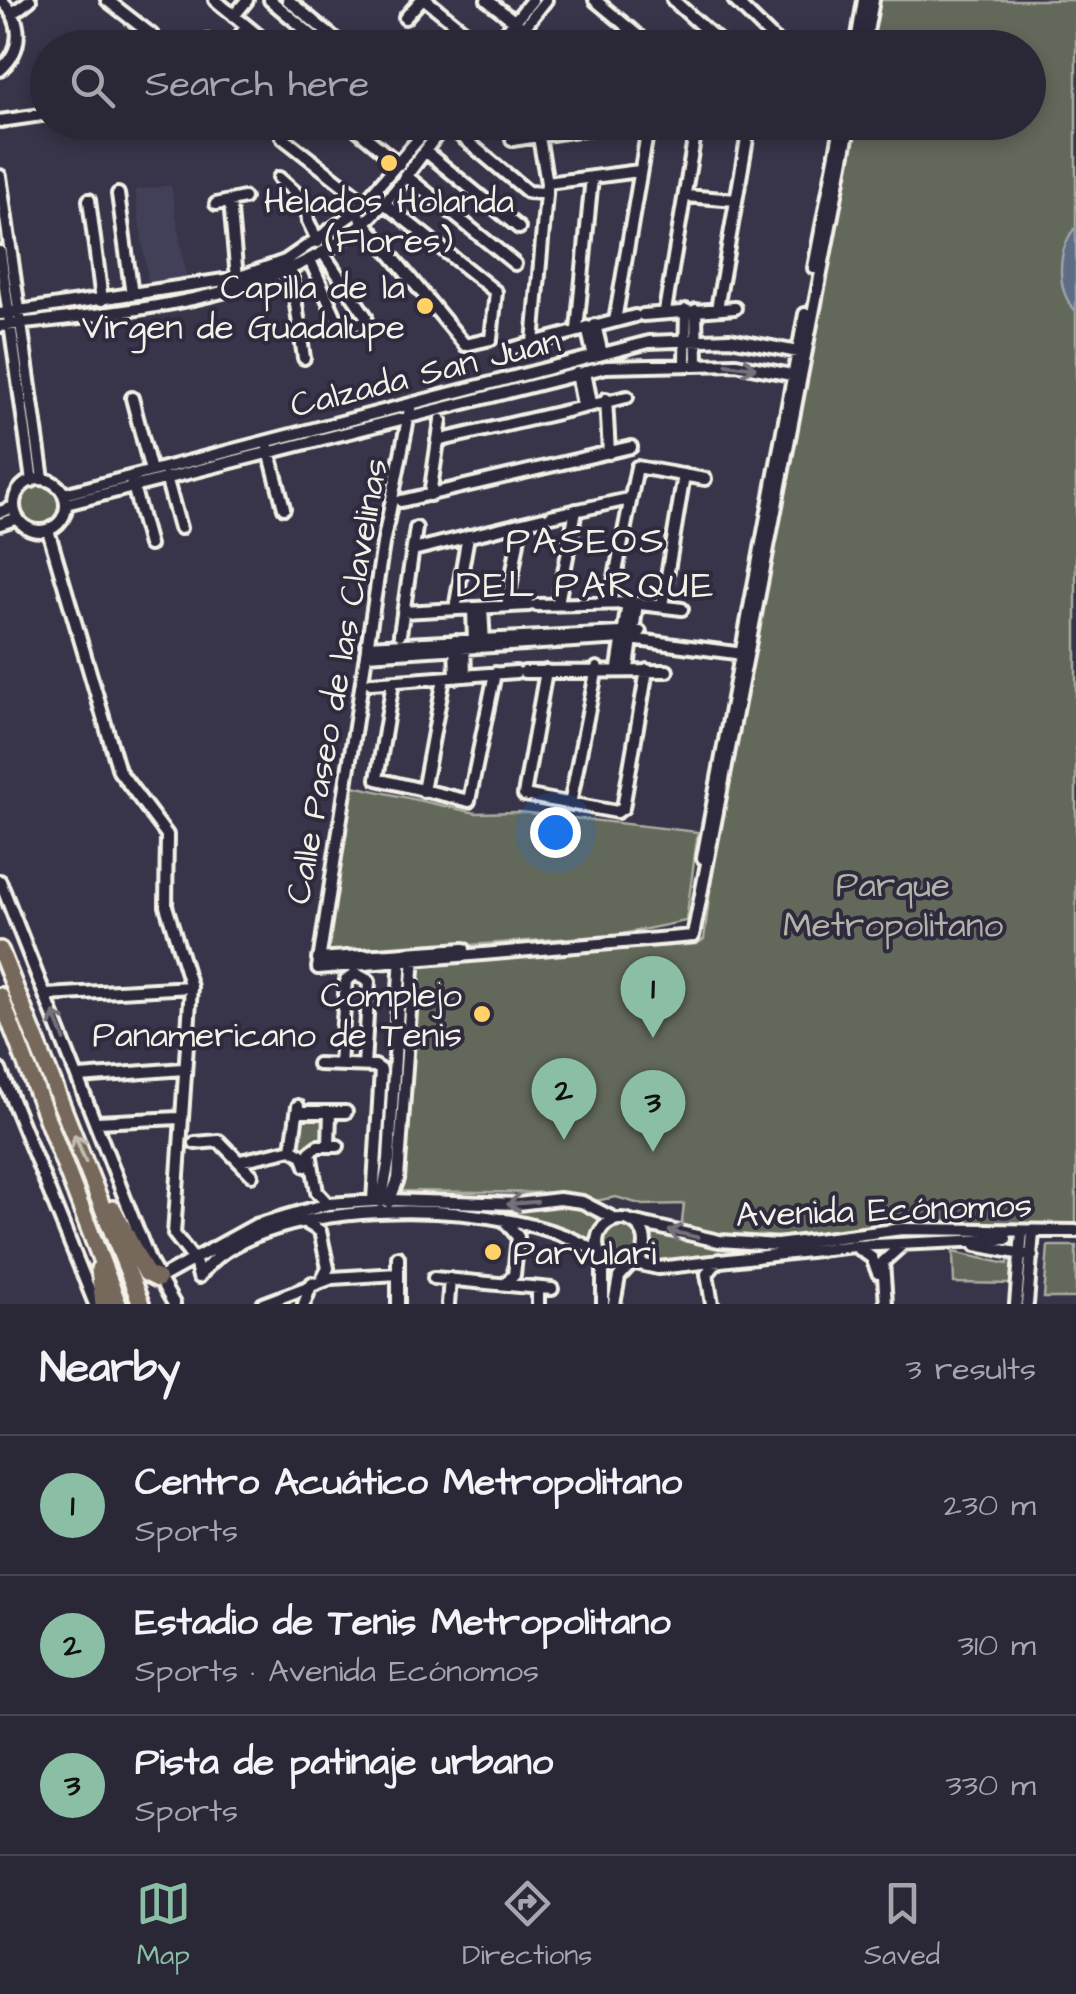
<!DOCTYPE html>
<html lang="en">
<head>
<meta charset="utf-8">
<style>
  :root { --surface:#2a2737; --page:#322f3f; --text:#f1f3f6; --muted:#a5a5ad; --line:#464452; --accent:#8abfa5 }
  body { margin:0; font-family:"Architects Daughter",sans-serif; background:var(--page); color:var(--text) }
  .you { position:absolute; left:555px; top:832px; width:35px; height:35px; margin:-25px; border:8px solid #fff; border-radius:50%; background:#1a73e8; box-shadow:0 0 0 15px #1a73e833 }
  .badge { display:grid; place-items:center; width:65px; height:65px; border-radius:50%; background:var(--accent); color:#111; font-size:32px; font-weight:700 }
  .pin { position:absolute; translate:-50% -82px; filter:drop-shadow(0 2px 5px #0008) }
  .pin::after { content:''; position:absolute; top:52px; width:35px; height:30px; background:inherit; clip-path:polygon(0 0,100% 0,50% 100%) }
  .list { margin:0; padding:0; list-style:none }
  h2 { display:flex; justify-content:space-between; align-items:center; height:130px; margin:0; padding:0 40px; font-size:42px }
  h2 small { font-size:32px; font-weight:400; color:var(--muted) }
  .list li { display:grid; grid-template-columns:65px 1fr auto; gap:30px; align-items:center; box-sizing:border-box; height:140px; padding:0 40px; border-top:2px solid var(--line) }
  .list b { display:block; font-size:38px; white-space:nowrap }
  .list p { margin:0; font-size:32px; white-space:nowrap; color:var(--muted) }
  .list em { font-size:32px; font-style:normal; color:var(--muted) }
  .icon { flex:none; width:55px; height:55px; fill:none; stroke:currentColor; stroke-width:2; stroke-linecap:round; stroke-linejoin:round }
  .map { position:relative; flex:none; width:1076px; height:1304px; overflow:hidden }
  .search { position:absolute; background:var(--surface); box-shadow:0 5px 15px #0003; left:30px; right:30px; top:30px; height:110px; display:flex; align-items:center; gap:25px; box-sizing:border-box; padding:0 35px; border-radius:55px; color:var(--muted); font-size:38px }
  .sheet { height:550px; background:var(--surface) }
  nav { display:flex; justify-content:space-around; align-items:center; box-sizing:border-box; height:140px; border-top:2px solid var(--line); background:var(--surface); font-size:28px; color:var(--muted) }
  nav a { display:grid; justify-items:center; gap:5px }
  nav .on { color:var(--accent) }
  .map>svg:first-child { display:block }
</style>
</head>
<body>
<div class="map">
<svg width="1076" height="1304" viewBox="0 0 1076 1304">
  <rect width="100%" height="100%" fill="#383449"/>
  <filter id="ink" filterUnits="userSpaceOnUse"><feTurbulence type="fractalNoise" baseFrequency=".01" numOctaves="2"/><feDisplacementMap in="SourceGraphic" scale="20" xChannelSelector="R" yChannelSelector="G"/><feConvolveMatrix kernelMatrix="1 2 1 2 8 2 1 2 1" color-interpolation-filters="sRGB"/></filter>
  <g filter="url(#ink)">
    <!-- built -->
    <path fill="#424158" d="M171 185 187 282 149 288 135 190Z"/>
    <!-- green -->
    <path fill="#62685a" stroke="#abaca1" stroke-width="2.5" d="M875 0H1076V1225L800 1238 681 1231 684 1204 643 1205 616 1197 595 1201 568 1193 402 1191 418 965 697 944 704 939 714 860 853 123 1028 122V48L867 47Z
      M19 505a21 21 0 1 1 42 0a21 21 0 1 1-42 0Z
      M349 785 476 813 520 812 698 832 686 921 617 935 319 955Z
      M327 1115V1144L306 1150 298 1146 300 1116Z
      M570 1203 608 1220 599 1227 594 1241 541 1222 439 1213V1206Z
      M602 1243a20 20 0 1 1 40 0a20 20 0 1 1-40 0Z
      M653 1228 773 1254 650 1265Z
      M1048 1246H1076V1298H1044Z
      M953 1252 1007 1264 1009 1259H1015V1284L954 1283Z"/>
    <!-- water -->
    <path fill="#5e6d84" stroke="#9aa2ac" stroke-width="2.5" d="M1076 227V311C1055 291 1057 248 1076 227Z"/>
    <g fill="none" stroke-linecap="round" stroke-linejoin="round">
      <!-- minor casing -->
      <g stroke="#f4f1e8" stroke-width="18">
        <path id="minor" d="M107 0 152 35
          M215 0 259 36
          M270 0 327 48
          M288 0 346 48
          M426 0 485 48
          M487 0 518 24
          M595 0 653 48
          M673 0 726 48
          M734 0 783 48
          M13 13 30 0
          M234 16 247 0
          M405 18 421 0
          M199 48 208 41 219 48
          M231 48 247 26
          M293 48 306 30
          M493 48 532 0
          M508 48 546 0
          M856 48 864 0
          M864 48 873 0
          M0 70C23 50 24 21 1 0
          M0 121 48 114
          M348 122 399 164
          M232 126 235 122
          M455 131 528 192 546 193
          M282 137 366 203
          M512 140 631 122
          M425 151 519 228
          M405 175 515 264
          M0 176 43 479
          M279 178 306 202 308 221 318 242
          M547 183 639 171
          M118 194 132 295
          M686 196 736 200
          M89 200 102 300
          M230 201 237 278
          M216 204 244 198
          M360 217 465 345 491 339 496 292 383 202
          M0 252 32 481
          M323 253 366 316
          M310 260 340 327 361 323
          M814 268 842 122
          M291 271 304 358
          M717 309 750 122
          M696 310 697 363
          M665 311 697 122
          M0 314 237 278 285 261 356 212 433 122
          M643 315 735 308
          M615 321 649 122
          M595 325 602 354
          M0 326C117 312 273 303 364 223 396 195 420 156 447 122
          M587 327 594 357
          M577 330 592 177
          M533 343 547 183 539 137
          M514 348 635 316
          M685 363 686 310
          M585 372 591 403
          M577 373 583 405
          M132 398 151 471
          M606 399 609 453
          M411 404 383 544 318 968 693 936
          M437 441 627 397
          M268 447 284 508
          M166 477 180 528
          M14 505a26 26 0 1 1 52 0a26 26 0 1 1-52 0Z
          M132 482 149 545
          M64 494 649 342 730 339 803 353
          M430 495 441 420
          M401 501 631 447
          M66 504 606 367 736 364 796 376
          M0 512 14 507
          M551 516 629 499
          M0 524 18 518
          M48 530 119 771 167 835 166 906 191 987 174 1234 195 1261 199 1277
          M413 550 543 518
          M610 602 637 467 705 479
          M558 603 576 510
          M537 605 632 603 682 609
          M507 606 521 524
          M662 606 684 475
          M473 608 474 642
          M482 608 484 644
          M455 609 468 536
          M403 612 529 605
          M400 634 416 528
          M455 641 456 677
          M464 642 465 676
          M367 646 640 632
          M366 654 623 638 743 654
          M618 668 628 603
          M628 668 637 603
          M546 671 524 795 617 812 623 808 647 670
          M524 672 667 671
          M393 682 377 779 469 801 495 673
          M371 683 516 672
          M423 791 444 678
          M570 804 597 668
          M703 858 805 314
          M0 881 150 1262 174 1304
          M693 936 850 122
          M318 959 464 949
          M46 995 191 987
          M318 1064 375 1066 381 1070 373 1201
          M340 1064 346 980 356 974 369 981 364 1065
          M0 1070 95 1304
          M80 1077 183 1069
          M298 1112H346
          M97 1122 179 1118
          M195 1143 219 1141 252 1175
          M329 1146 330 1112
          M292 1149 303 1156 306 1166
          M292 1149 298 1106
          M240 1161 292 1149
          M381 1202 389 1160 401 955
          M389 1202 398 1179 414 956
          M328 1204 317 1192 310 1152 318 1146H338
          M597 1243a24 24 0 1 1 48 0a24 24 0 1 1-48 0Z
          M503 1219 518 1237 514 1275 506 1283
          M303 1221 320 1231 328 1268 322 1280
          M635 1222 719 1241 777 1245 902 1229 1076 1231
          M976 1245 1032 1256
          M855 1246 872 1258 878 1273
          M635 1263 658 1268 854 1246 1006 1239
          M200 1276C258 1190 526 1197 600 1255
          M434 1278 552 1289
          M158 1279 256 1225 328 1204 389 1200 518 1204 559 1199 582 1202 615 1219
          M538 1288V1304
          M263 1304 332 1278 398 1274
          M304 1304 312 1283
          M398 1304V1257
          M448 1304 450 1279
          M603 1304V1260
          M614 1304 619 1277 629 1266
          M712 1304 707 1274 719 1260
          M886 1304 883 1262 903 1244
          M1016 1304 1022 1232
          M1027 1304 1033 1232"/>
      </g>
      <!-- highway casing -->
      <g stroke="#f4f1e8" stroke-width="22">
        <path id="highway" d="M0 950 141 1304
          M0 996 118 1304
          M113 1209 146 1273 158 1279
          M99 1269 103 1304"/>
      </g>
      <!-- minor -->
      <use href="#minor" stroke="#2f2a3d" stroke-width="10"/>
      <!-- highway -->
      <use href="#highway" stroke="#76695c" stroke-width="15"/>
    </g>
    <!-- one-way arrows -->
    <defs><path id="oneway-shaft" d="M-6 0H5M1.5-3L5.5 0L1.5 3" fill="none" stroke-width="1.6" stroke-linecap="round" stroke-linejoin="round" transform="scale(2.5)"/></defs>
    <g stroke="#747079">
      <use href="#oneway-shaft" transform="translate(741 366) rotate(8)"/>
      <use href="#oneway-shaft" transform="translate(59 1026) rotate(-112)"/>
      <use href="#oneway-shaft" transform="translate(522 1203) rotate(175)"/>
      <use href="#oneway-shaft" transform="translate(683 1234) rotate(-167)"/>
    </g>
    <use stroke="#c2bbb0" href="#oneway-shaft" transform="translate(80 1148) rotate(-112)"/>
  </g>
  <!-- markers -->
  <g fill="#ffd166" stroke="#2f2a3d" stroke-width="4">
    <circle cx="389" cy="163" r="10"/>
    <circle cx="425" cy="306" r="10"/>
    <circle cx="482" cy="1014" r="10"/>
    <circle cx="493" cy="1252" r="10"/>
  </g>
  <g text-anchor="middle" stroke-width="8" stroke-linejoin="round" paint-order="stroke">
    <!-- poi labels -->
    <g font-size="35" fill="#f4f1e8" stroke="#2f2a3d" text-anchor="end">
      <text x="389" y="212" text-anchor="middle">Helados Holanda<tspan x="389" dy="40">(Flores)</tspan></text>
      <text x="405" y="298">Capilla de la<tspan x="405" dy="40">Virgen de Guadalupe</tspan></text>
      <text x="462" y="1006">Complejo<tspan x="462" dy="40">Panamericano de Tenis</tspan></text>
      <text x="513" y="1264" text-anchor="start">Parvulari</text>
    </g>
    <!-- street labels -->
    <g font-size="35" fill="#f4f1e8" stroke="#2f2a3d">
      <text transform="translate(425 372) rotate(-14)" y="12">Calzada San Juan</text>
      <text transform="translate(336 681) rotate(-80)" y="12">Calle Paseo de las Clavelinas</text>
      <text transform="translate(884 1209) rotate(-2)" y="12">Avenida Ecónomos</text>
    </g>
    <!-- park labels -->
    <g font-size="35" fill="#b2b3a8" stroke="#2f2a3d">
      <text x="893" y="896">Parque<tspan x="893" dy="40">Metropolitano</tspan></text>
    </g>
    <!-- neighbourhood labels -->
    <g font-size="38" letter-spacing="2.5" fill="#f4f1e8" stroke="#2f2a3d">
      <text x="586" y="553">PASEOS<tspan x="586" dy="44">DEL PARQUE</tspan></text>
    </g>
  </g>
</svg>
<div class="you"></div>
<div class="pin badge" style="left:653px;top:1038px">1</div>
<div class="pin badge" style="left:564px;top:1140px">2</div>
<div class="pin badge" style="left:653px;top:1152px">3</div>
<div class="search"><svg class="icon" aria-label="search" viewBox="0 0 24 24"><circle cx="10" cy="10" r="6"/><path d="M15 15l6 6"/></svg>Search here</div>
</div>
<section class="sheet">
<h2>Nearby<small>3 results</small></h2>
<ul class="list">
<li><span class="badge">1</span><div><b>Centro Acuático Metropolitano</b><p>Sports</p></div><em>230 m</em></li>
<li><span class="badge">2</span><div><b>Estadio de Tenis Metropolitano</b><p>Sports · Avenida Ecónomos</p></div><em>310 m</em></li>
<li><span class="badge">3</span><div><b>Pista de patinaje urbano</b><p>Sports</p></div><em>330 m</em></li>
</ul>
</section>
<nav>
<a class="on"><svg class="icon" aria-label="map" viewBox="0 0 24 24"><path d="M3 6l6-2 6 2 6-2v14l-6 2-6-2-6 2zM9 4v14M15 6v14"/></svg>Map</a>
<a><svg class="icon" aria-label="directions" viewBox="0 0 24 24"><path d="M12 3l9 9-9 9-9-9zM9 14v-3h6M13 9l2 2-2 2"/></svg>Directions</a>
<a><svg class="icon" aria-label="saved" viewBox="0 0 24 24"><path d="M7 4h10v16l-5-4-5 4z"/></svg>Saved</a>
</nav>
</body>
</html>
